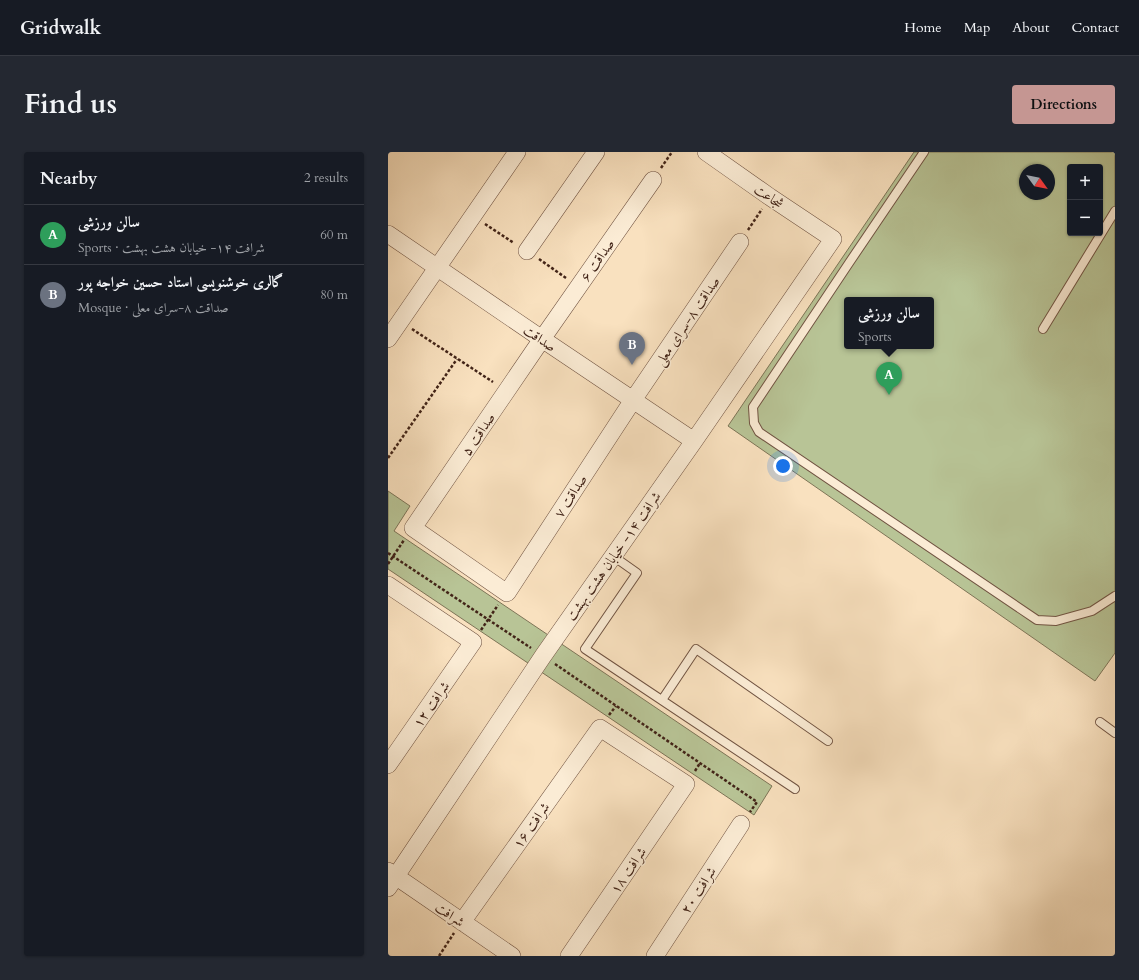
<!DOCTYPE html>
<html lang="en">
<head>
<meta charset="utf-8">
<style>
  :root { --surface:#171b24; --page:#242831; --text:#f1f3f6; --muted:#9ea1a6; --line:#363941; --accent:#c59692 }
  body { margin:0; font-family:Cardo,Amiri,serif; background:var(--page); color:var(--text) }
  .controls { position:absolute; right:12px; top:12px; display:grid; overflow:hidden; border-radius:4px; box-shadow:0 1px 3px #0004 }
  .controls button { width:36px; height:36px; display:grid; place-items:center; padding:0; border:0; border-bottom:1px solid var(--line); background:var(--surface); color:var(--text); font:20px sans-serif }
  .compass { position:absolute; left:631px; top:12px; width:36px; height:36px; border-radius:50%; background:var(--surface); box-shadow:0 1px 3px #0004; rotate:123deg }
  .you { position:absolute; left:395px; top:314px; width:14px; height:14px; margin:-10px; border:3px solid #fff; border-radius:50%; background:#1a73e8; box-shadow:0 0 0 6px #1a73e833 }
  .badge { display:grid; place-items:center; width:26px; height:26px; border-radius:50%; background:var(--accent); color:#fff; font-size:13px; font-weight:700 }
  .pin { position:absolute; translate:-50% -33px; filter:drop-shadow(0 1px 2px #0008) }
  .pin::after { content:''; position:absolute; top:21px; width:14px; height:12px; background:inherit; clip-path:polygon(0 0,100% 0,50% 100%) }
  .popup { position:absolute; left:456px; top:145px; width:90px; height:52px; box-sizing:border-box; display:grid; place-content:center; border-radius:4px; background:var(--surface); filter:drop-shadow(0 1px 3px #0005); font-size:13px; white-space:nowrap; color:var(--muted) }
  .popup b { font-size:15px; color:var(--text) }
  .popup::after { content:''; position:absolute; left:50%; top:100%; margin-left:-8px; border:8px solid transparent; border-top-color:var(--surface) }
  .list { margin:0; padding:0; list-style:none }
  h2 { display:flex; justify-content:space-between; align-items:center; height:52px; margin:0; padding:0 16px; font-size:17px }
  h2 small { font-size:13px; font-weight:400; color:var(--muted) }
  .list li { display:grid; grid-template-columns:26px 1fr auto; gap:12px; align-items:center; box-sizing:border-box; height:60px; padding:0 16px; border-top:1px solid var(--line) }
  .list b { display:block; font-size:15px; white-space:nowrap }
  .list p { margin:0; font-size:13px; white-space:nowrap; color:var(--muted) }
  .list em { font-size:13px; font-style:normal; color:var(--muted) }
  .map { position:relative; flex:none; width:727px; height:804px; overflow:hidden; border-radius:4px }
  header { display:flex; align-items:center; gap:24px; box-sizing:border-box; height:56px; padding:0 20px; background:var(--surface); border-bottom:1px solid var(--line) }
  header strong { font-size:19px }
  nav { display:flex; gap:22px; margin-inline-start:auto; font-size:14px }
  .intro { display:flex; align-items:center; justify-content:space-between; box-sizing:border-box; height:96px; padding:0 24px }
  h1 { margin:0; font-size:28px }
  .button { padding:10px 18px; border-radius:4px; background:var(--accent); color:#111; font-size:14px; font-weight:700 }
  main { display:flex; gap:24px; padding:0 24px }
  aside { flex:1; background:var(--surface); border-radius:4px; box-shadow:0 1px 3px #0004 }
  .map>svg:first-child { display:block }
</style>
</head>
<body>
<header>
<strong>Gridwalk</strong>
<nav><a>Home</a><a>Map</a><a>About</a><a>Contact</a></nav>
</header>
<div class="intro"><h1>Find us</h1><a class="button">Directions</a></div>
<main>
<aside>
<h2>Nearby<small>2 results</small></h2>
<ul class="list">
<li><span class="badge" style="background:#2e9e5b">A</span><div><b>سالن ورزشی</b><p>Sports · شرافت ۱۴- خیابان هشت بهشت</p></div><em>60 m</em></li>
<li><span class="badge" style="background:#6b7280">B</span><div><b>گالری خوشنویسی استاد حسین خواجه پور</b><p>Mosque · صداقت ۸-سرای معلی</p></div><em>80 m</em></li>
</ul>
</aside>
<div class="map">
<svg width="727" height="804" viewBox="0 0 727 804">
  <rect width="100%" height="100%" fill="#f9e1bf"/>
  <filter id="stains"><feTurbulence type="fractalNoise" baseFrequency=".005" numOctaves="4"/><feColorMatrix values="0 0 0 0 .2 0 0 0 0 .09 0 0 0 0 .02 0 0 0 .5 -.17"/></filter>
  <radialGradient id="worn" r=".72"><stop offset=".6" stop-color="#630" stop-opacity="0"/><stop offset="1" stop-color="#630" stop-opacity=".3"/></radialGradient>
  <!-- green -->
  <path fill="#b8c496" stroke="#7d7457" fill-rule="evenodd" d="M526 0H727V501L707 529 340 274ZM682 15H712V81H682ZM637 18H661V42H637ZM459 148H543V194H459Z
    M0 339 22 354 6 379 384 634 366 663 0 417Z"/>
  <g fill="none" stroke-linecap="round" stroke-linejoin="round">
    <!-- service casing -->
    <g stroke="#705342" stroke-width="10">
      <path id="service" d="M536 0 461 111 365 255 366 271 371 280 649 468 668 469 704 459 727 444
        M655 177 727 59
        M225 404 249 421 197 497 407 637
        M274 548 308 497 440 589
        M712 570 727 581"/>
    </g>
    <!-- minor casing -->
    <g stroke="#705342" stroke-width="18">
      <path id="minor" d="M265 28 154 187 25 376 119 441 245 248 352 90
        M0 82 154 187 306 289
        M139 99 208 0
        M0 187 129 0
        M0 433 85 490 0 613
        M0 719 124 804
        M0 736 155 504 306 289 445 87 382 45 318 0
        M74 770 212 576 298 632 181 804
        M267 804 353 672"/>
    </g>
    <!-- path -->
    <path stroke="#422418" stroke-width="2.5" stroke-dasharray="3 2" stroke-linecap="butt" d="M273 16 284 0
      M97 72 126 91
      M360 78 374 57
      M151 107 178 126
      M24 177 105 230
      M0 306 69 207
      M0 401 143 496
      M0 412 16 388
      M93 478 110 453
      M167 512 369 650 362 660
      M221 563 228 554
      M307 619 312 611
      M51 804 66 781"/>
    <!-- service -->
    <use href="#service" stroke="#fbecd5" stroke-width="8"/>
    <!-- minor -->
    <use href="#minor" stroke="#fbecd5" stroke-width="17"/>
  </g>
  <g text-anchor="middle" stroke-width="3" stroke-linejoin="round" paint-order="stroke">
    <!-- street labels -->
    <g font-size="14" fill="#422418" stroke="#fbecd5">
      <text transform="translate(381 44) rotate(34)" y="5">شجاعت</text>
      <text transform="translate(209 108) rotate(-55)" y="5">صداقت ۶</text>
      <text transform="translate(299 169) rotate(-56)" y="5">صداقت ۸-سرای معلی</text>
      <text transform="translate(152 186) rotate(34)" y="5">صداقت</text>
      <text transform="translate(90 282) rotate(-56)" y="5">صداقت ۵</text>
      <text transform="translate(182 344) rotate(-57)" y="5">صداقت ۷</text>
      <text transform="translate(225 404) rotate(-55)" y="5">شرافت ۱۴- خیابان هشت بهشت</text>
      <text transform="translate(43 552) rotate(-55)" y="5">شرافت ۱۲</text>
      <text transform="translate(143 673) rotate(-55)" y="5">شرافت ۱۶</text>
      <text transform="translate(240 718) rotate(-56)" y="5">شرافت ۱۸</text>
      <text transform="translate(310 738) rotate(-57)" y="5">شرافت ۲۰</text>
      <text transform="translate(62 762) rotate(34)" y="5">شرافت</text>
    </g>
  </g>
  <rect width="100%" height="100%" filter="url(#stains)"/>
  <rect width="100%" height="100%" fill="url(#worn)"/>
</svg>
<div class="controls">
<button>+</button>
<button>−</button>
</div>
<svg class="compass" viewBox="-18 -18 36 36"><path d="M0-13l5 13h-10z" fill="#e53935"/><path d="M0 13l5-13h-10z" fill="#9ea1a6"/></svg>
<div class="you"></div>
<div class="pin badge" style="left:501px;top:243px;background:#2e9e5b">A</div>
<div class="popup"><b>سالن ورزشی</b>Sports</div>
<div class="pin badge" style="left:244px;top:213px;background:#6b7280">B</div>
</div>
</main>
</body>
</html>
